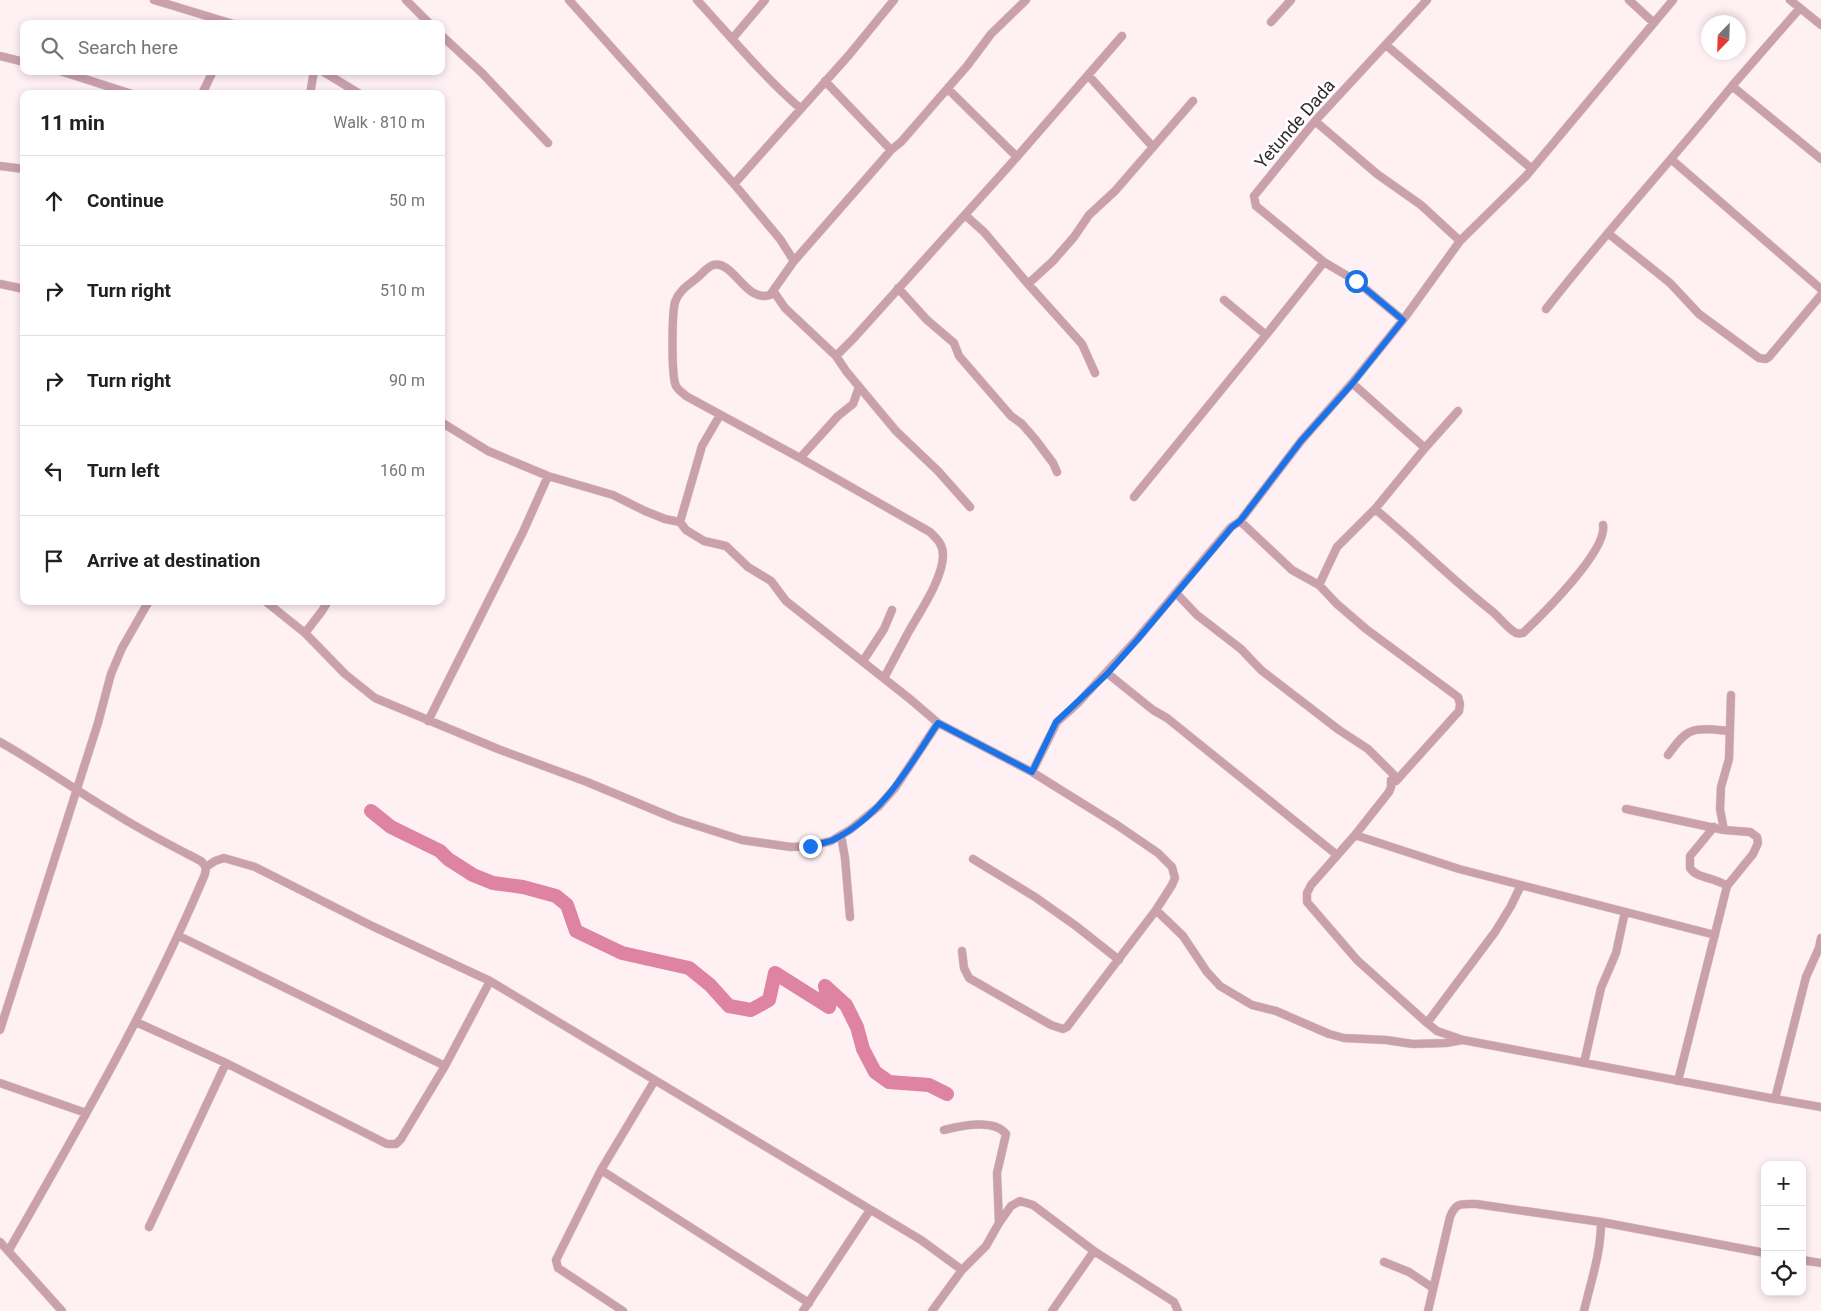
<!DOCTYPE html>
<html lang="en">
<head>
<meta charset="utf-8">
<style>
  :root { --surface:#fff; --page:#f6f6f6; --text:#202124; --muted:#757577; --line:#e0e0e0 }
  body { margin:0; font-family:Roboto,sans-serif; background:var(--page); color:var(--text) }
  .controls { position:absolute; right:15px; bottom:15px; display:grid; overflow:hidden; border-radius:10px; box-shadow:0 2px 8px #0003 }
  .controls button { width:45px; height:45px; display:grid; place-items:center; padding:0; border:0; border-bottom:1px solid var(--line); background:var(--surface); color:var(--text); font:25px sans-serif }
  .compass { position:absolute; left:1701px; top:15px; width:45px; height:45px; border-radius:50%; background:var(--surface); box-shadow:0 2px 8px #0003; rotate:203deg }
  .stop { position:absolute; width:15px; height:15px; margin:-11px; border:4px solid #1a73e8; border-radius:50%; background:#fff }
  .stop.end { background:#1a73e8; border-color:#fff; box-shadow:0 1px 5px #0008 }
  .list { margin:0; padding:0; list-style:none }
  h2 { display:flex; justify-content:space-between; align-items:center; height:65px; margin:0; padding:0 20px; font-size:21px }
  h2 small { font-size:16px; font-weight:400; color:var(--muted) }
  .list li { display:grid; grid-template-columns:32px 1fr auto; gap:15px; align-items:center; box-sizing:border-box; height:90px; padding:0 20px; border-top:1px solid var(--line) }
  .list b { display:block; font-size:19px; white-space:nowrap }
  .list em { font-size:16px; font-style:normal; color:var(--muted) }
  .icon { flex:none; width:28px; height:28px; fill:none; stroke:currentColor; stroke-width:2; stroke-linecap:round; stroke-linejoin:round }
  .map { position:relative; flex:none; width:1821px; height:1311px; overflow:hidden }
  .search { position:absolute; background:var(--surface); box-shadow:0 2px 8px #0003; left:20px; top:20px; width:425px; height:55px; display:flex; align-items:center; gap:12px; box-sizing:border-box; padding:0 18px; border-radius:10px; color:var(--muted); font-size:19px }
  .panel { position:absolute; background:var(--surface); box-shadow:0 2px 8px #0003; left:20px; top:90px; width:425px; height:515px; border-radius:10px }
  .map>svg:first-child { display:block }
</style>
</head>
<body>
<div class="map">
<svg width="1821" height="1311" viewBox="0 0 1821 1311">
  <rect width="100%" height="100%" fill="#fff0f4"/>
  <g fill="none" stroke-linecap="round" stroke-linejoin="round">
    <!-- river -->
    <path stroke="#de83a1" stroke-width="14" d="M371 811 391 827 440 851 448 859 473 875 493 883 523 887 556 896 567 905 576 931 622 953 689 968 710 985 729 1006 751 1010 769 1000 775 973 829 1007 825 986 846 1005 857 1027 863 1049 875 1072 889 1082 929 1085 947 1094"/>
    <!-- minor casing -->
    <g stroke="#dacdd0" stroke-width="9">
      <path id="minor" d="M154 0 233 24
        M406 0 430 24
        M569 0 734 184 780 239 794 261
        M697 0C731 37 763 76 801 109
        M1629 0 1654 23
        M1790 0 1821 25
        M1800 8 1732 86 1821 159
        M1271 22 1291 0
        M441 35 482 73 548 143
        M732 39 765 0
        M1386 45 1532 169
        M0 56 24 62
        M60 71 132 94
        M322 71 360 94
        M1088 75 1153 147
        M825 81 891 150
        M948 89 1017 157
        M202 94 213 71
        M310 94 314 71
        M1315 121 1377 174 1421 205 1460 241
        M1672 160 1821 289
        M0 166 24 169
        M734 184 849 55 894 0
        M965 215 984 232 1028 284 1053 261 1074 237 1089 215 1115 191 1193 101
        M1609 234 1670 283 1699 314 1759 358 1766 359 1769 357 1821 295
        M0 284 24 289
        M1028 284 1082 344 1095 373
        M898 288 927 320 954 343 959 356 1011 416 1022 424 1035 439 1053 463 1057 472
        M774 292 785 308 836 356 846 371 896 431 938 471 970 507
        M1224 300 1266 335
        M1546 309C1606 232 1671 161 1732 86
        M1403 320 1356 281 1324 262 1256 206 1254 196 1315 121 1427 0
        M836 356 853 339 1008 167 1122 36
        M441 422 488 451 548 476 613 495 645 511 665 519 680 522 686 530 704 541 726 546 748 567 771 581 786 601 910 699 938 723 1032 772 1117 825 1158 853 1172 867 1175 878 1172 885 1156 910 1067 1027 1063 1029 1051 1025 969 978 964 968 962 951
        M1425 448 1458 411
        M800 458 838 416 853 404 859 387
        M1134 497 1266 335 1324 262
        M1375 509C1415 542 1452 580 1493 612 1500 618 1508 629 1516 633 1519 634 1520 633 1523 633 1542 615 1608 550 1603 525
        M1240 521 1292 570 1319 585 1337 604 1366 629 1458 697 1460 704 1459 711 1396 781
        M680 522 702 446 720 415
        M1319 585 1337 547 1375 509 1425 448 1352 383
        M1177 594 1197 615 1241 649 1261 670 1339 730 1368 749 1398 779 1391 780V787L1389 792 1355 835 1459 869 1521 885 1511 906 1495 932 1427 1023 1437 1031 1463 1040 1775 1099 1806 977 1819 948 1821 938
        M265 601 305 633 345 674 375 698 498 749 587 782 676 819 742 840 791 847 810 846 831 841 851 829 878 807 895 788 938 723
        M305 633 322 611 328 601
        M863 661 884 629 892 610
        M1107 673 1153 710 1167 718 1337 855
        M884 678C892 663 900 648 908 633 919 613 943 579 943 555 943 544 937 539 930 532L800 458 686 396C683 393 678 390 676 386 671 375 672 314 675 302 679 290 689 285 698 277 703 273 707 267 713 265 734 260 745 303 770 295L794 261 879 164 891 150 901 142 967 66 991 34 1026 0
        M428 721 523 532 548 476
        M0 742C39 764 75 790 114 813 142 831 172 846 201 861L206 867
        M1668 755C1674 747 1681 736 1690 732 1700 727 1718 730 1729 731
        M1032 772 1057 722 1077 704 1137 639 1231 527 1240 521 1301 441 1352 383 1403 320 1460 241 1526 176 1673 0
        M1626 809 1724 830 1750 832 1757 837 1758 843 1753 854 1727 886 1678 1081
        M1714 827 1690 856V868C1697 879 1715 877 1727 886
        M1724 830 1720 809 1721 787 1729 759 1731 695
        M841 835 845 858 850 917
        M1355 835 1311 885 1307 893V902L1357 960 1427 1023
        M973 859 1035 897 1076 926 1119 960
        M1521 885 1715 935
        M1156 910 1183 936 1207 972 1220 986 1252 1005 1276 1011 1329 1034 1344 1038 1386 1040 1413 1044 1446 1043 1462 1040
        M179 936 445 1066
        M136 1022 226 1063 387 1144H396L401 1139 445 1066 490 981
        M0 1030 98 723 111 674 122 648 149 601
        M1584 1063 1601 988 1616 953 1625 912
        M0 1083 86 1113
        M1775 1099 1821 1107
        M944 1130C960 1126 994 1118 1006 1134L997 1173 999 1223
        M601 1170 809 1303
        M149 1227 226 1063
        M0 1242 62 1311
        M9 1250C79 1127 150 1005 205 874L206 867 215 861 224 858 255 867 372 926 490 981 921 1240 962 1270
        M1802 1260 1821 1263
        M1384 1262 1409 1272 1433 1288
        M623 1311 558 1268 556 1260 601 1170 655 1080
        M803 1311 870 1210
        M932 1311 962 1270 986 1246 999 1223 1011 1206 1020 1201 1033 1205 1094 1251 1174 1302 1178 1311
        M1052 1311 1094 1251
        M1428 1311 1450 1217C1456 1202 1461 1204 1476 1204L1601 1222
        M1584 1311C1591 1281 1601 1253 1601 1222L1765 1253"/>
    </g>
    <!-- minor -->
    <use href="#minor" stroke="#caa0ac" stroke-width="8"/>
  </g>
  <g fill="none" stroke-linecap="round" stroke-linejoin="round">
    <!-- route -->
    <path stroke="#1a73e8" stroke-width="6" d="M810 846C817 844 826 843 833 840 882 816 909 767 938 723L1032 772 1056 722 1107 674 1138 639 1232 527 1240 521 1301 441 1352 384 1403 320 1356 281"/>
  </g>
  <g text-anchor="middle" stroke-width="5" stroke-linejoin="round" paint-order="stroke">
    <!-- street labels -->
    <g font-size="18" fill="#322c2d" stroke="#fff">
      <text transform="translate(1295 124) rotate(-49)" y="6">Yetunde Dada</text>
    </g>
  </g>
</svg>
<div class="controls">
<button>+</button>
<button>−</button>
<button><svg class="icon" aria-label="locate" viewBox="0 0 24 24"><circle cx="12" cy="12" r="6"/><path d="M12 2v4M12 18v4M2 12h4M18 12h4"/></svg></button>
</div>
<svg class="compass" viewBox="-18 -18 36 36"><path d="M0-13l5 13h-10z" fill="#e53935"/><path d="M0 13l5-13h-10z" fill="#757577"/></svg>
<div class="stop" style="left:1356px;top:281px"></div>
<div class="stop end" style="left:810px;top:846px"></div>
<div class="search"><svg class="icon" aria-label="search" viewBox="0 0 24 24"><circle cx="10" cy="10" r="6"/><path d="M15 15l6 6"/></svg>Search here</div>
<section class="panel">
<h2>11 min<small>Walk · 810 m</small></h2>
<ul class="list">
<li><svg class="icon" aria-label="ahead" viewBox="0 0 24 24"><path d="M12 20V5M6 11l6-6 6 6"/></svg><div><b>Continue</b></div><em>50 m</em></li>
<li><svg class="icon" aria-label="right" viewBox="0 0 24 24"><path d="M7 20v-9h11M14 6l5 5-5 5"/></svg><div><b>Turn right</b></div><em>510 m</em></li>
<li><svg class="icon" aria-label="right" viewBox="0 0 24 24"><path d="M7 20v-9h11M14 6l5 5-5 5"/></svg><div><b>Turn right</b></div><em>90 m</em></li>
<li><svg class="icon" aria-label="left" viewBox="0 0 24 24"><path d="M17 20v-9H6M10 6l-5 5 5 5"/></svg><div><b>Turn left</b></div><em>160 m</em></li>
<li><svg class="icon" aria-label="arrive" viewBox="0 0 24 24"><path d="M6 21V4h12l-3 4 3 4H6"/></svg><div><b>Arrive at destination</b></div></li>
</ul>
</section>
</div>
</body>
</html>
